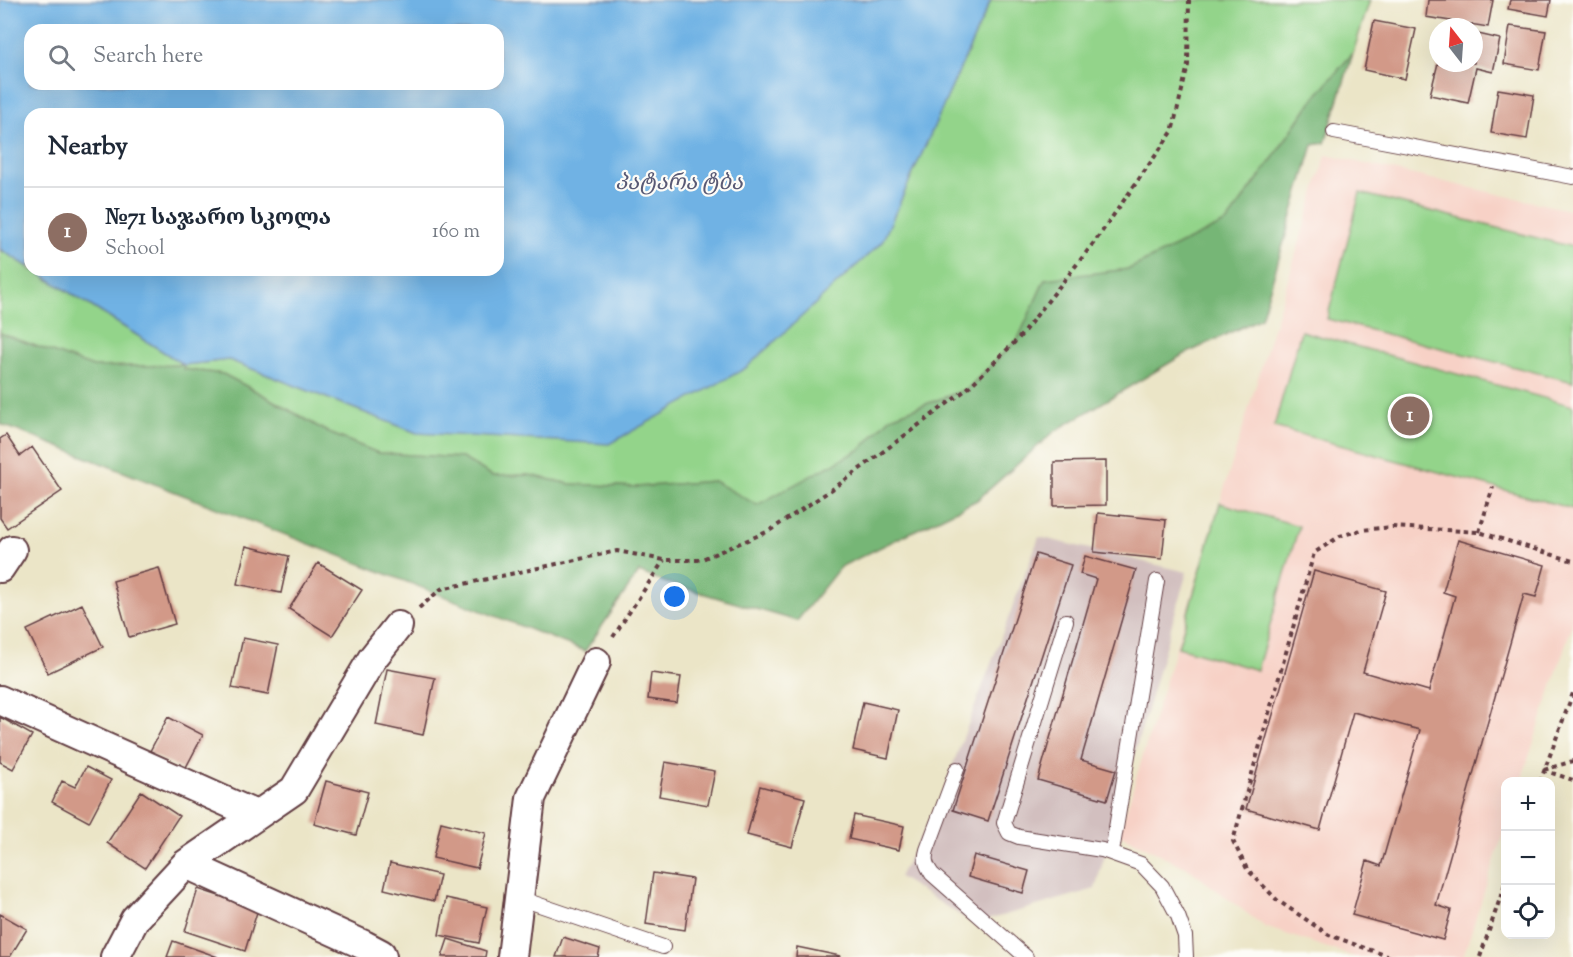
<!DOCTYPE html>
<html lang="en">
<head>
<meta charset="utf-8">
<style>
  :root { --surface:#fff; --page:#f2f2f3; --text:#1f2937; --muted:#747a83; --line:#e0e1e3; --accent:#111827 }
  body { margin:0; font-family:"Sorts Mill Goudy","Noto Serif Georgian",serif; background:var(--page); color:var(--text) }
  .controls { position:absolute; right:18px; bottom:18px; display:grid; overflow:hidden; border-radius:12px; box-shadow:0 6px 24px #0002 }
  .controls button { width:54px; height:54px; display:grid; place-items:center; padding:0; border:0; border-bottom:2px solid var(--line); background:var(--surface); color:var(--text); font:30px sans-serif }
  .compass { position:absolute; left:1429px; top:18px; width:54px; height:54px; border-radius:50%; background:var(--surface); box-shadow:0 6px 24px #0002; rotate:343deg }
  .you { position:absolute; left:675px; top:597px; width:21px; height:21px; margin:-15px; border:4px solid #fff; border-radius:50%; background:#1a73e8; box-shadow:0 0 0 9px #1a73e833 }
  .badge { display:grid; place-items:center; width:39px; height:39px; border-radius:50%; background:var(--accent); color:#fff; font-size:20px; font-weight:700 }
  .pin { position:absolute; translate:-50% -50%; border:3px solid #fff; box-shadow:0 2px 6px #0006 }
  .list { margin:0; padding:0; list-style:none }
  h2 { display:flex; justify-content:space-between; align-items:center; height:78px; margin:0; padding:0 24px; font-size:26px }
  h2 small { font-size:20px; font-weight:400; color:var(--muted) }
  .list li { display:grid; grid-template-columns:39px 1fr auto; gap:18px; align-items:center; box-sizing:border-box; height:90px; padding:0 24px; border-top:2px solid var(--line) }
  .list b { display:block; font-size:22px; white-space:nowrap }
  .list p { margin:0; font-size:20px; white-space:nowrap; color:var(--muted) }
  .list em { font-size:20px; font-style:normal; color:var(--muted) }
  .icon { flex:none; width:33px; height:33px; fill:none; stroke:currentColor; stroke-width:2; stroke-linecap:round; stroke-linejoin:round }
  .map { position:relative; flex:none; width:1573px; height:957px; overflow:hidden }
  .search { position:absolute; background:var(--surface); box-shadow:0 6px 24px #0002; left:24px; top:24px; width:480px; height:66px; display:flex; align-items:center; gap:15px; box-sizing:border-box; padding:0 21px; border-radius:18px; color:var(--muted); font-size:22px }
  .panel { position:absolute; background:var(--surface); box-shadow:0 6px 24px #0002; left:24px; top:108px; width:480px; height:168px; border-radius:18px }
  .map>svg:first-child { display:block }
</style>
</head>
<body>
<div class="map">
<svg width="1573" height="957" viewBox="0 0 1573 957">
  <rect width="100%" height="100%" fill="#fdfcf7"/>
  <filter id="ink" filterUnits="userSpaceOnUse"><feTurbulence type="fractalNoise" baseFrequency=".0167" numOctaves="2"/><feDisplacementMap in="SourceGraphic" scale="12" xChannelSelector="R" yChannelSelector="G"/><feConvolveMatrix kernelMatrix="1 2 1 2 8 2 1 2 1" color-interpolation-filters="sRGB"/></filter>
  <filter id="wash" filterUnits="userSpaceOnUse"><feTurbulence type="fractalNoise" baseFrequency=".008" numOctaves="4" result="noise"/><feDisplacementMap in="SourceGraphic" scale="24" xChannelSelector="R" yChannelSelector="G"/><feGaussianBlur stdDeviation="1.35" result="paint"/><feColorMatrix in="noise" values="0 0 0 0 0 0 0 0 0 0 0 0 0 0 0 0 0 1.4 0 .05"/><feComposite in="paint" operator="in"/></filter>
  <g filter="url(#wash)">
    <rect width="100%" height="100%" fill="#ebe5c7"/>
    <!-- built -->
    <path fill="#f7d1c6" d="M1326 155 1573 211V622L1521 781 1506 782 1505 828 1463 957H1355L1265 927 1189 869 1119 834Z"/>
    <!-- industrial -->
    <path fill="#d2bfbf" d="M1039 537 1187 572 1095 889 974 924 899 877 938 804Z"/>
    <!-- green -->
    <path fill="#93d48a" stroke="#6e7a5a" stroke-width="1.5" d="M991 0H1370L1353 53 1311 102 1273 158 1227 222 1129 269 1045 280 1018 339 967 389 891 417 861 449 757 506 714 481 637 487 570 484 529 475 493 476 462 458 378 453 329 433 265 396 223 374 182 369 183 365 93 367 0 333V249L30 268V270H34L184 365 229 360 417 433 882 242Z
      M1360 193 1573 247V382L1327 319Z
      M1301 331 1573 406V509L1274 427Z
      M1220 503 1299 526 1257 670 1178 647Z"/>
    <!-- forest -->
    <path fill="#76b676" stroke="#606a50" stroke-width="1.5" d="M1353 53 1325 143 1313 145 1261 318 1181 356 1055 431 977 500 840 567 797 621 664 582 639 572 585 651 0 424V333L93 367 184 365 183 369 223 374 265 396 329 433 378 453 462 458 493 476 529 475 570 484 637 487 714 481 757 505 861 449 891 417 967 389 1018 339 1045 279 1129 269 1227 222 1273 158 1311 102Z"/>
    <!-- water -->
    <path fill="#6fb2e4" stroke="#5c6888" stroke-width="1.5" fill-rule="evenodd" d="M0 0H991L882 242 746 368 609 444 417 433 229 360 184 365 34 270H498V114H30V268L0 249ZM30 30H498V84H30Z"/>
    <g id="blocks">
      <!-- building -->
      <path fill="#d29988" d="M1428 0H1493L1488 27 1426 17Z
        M1510 0H1551L1548 16 1508 9Z
        M1374 21 1416 29 1405 79 1364 70Z
        M1510 26 1546 31 1539 70 1504 64Z
        M1474 33 1500 39 1493 72 1476 68 1468 103 1430 95 1438 63H1474Z
        M1498 89 1534 95 1527 139 1491 133Z
        M6 435 20 456 32 447 62 491 7 528 0 518V439Z
        M1106 461V505L1054 506V462Z
        M1098 513 1166 520 1162 559 1094 552Z
        M1458 540 1545 565 1536 597 1524 594 1436 905 1451 910 1443 940 1352 915 1367 861 1381 866 1420 730 1353 712 1320 830 1246 809 1314 571 1386 591 1363 672 1429 691 1455 596 1443 592Z
        M246 546 289 556 281 593 237 584Z
        M1036 554 1071 565 988 821 953 810Z
        M1085 556 1136 570 1081 760 1116 770 1107 800 1038 780 1096 579 1080 574Z
        M318 563 362 590 332 636 289 609Z
        M159 568 175 624 129 637 113 581Z
        M82 604 103 647 48 673 27 630Z
        M243 638 278 645 268 695 232 688Z
        M387 669 435 678 423 735 376 725Z
        M651 673 681 677 677 703 648 699Z
        M863 702 898 710 888 758 853 750Z
        M0 717 32 735 13 769 0 762Z
        M168 717 203 735 184 771 149 753Z
        M665 762 715 771 708 805 659 796Z
        M86 767 111 780 89 822 52 802 62 781 75 787Z
        M326 781 368 792 356 835 314 824Z
        M760 786 805 798 792 847 747 835Z
        M141 791 179 816 145 868 107 843Z
        M854 815 904 826 899 850 849 839Z
        M441 822 486 833 477 868 433 858Z
        M974 855 1029 871 1023 893 968 877Z
        M390 863 440 875 434 901 384 889Z
        M653 873 692 879 685 930 646 924Z
        M198 889 258 909 245 951 185 931Z
        M446 898 487 907 479 943 439 935Z
        M0 914 27 929 10 957H0Z
        M563 937 600 949 598 957H556Z
        M448 939 486 951 485 957H442Z
        M173 941 218 957H167Z
        M797 947 840 956 839 957H796Z"/>
    </g>
  </g>
  <g filter="url(#ink)">
    <use href="#blocks" fill-opacity="0" stroke="#623d42" stroke-width="1.5"/>
    <g fill="none" stroke-linecap="round" stroke-linejoin="round">
      <!-- service casing -->
      <g stroke="#623d42" stroke-width="16">
        <path id="service" d="M1334 132 1573 177
          M1066 621 1004 823 1009 833 1019 837 1102 850 1141 864 1162 886 1178 916 1185 936 1186 957
          M957 769 927 850C924 860 926 865 932 874L1026 957
          M1112 852 1157 581
          M519 898 663 947"/>
      </g>
      <!-- minor casing -->
      <g stroke="#623d42" stroke-width="32">
        <path id="minor" d="M0 568 12 550
          M0 700 256 815
          M186 864 364 945 381 954 382 957
          M115 957 135 919 186 864 294 790 372 659 398 626
          M512 957 531 798 596 662"/>
      </g>
      <!-- path -->
      <path stroke="#623d42" stroke-width="4" stroke-dasharray="4.5 4.5" stroke-linecap="butt" d="M1479 532 1493 487
        M419 608 441 589 617 551 664 560H700L769 531 837 486 967 389 1018 339 1096 240 1172 132 1188 65 1189 0
        M613 637 664 560
        M1543 770 1573 780
        M1544 770 1573 761
        M1540 782 1573 693
        M1390 957 1329 935 1277 900 1247 869 1233 841 1314 553 1340 536 1361 530 1392 527 1479 532 1573 561
        M1480 957 1506 881"/>
      <!-- service -->
      <use href="#service" stroke="#fff" stroke-width="14"/>
      <!-- minor -->
      <use href="#minor" stroke="#fff" stroke-width="28"/>
    </g>
  </g>
  <g text-anchor="middle" stroke-width="4.5" stroke-linejoin="round" paint-order="stroke">
    <!-- water labels -->
    <g font-size="22" font-style="italic" fill="#595a75" stroke="#fdfcf7">
      <text x="679" y="189">პატარა ტბა</text>
    </g>
  </g>
</svg>
<div class="controls">
<button>+</button>
<button>−</button>
<button><svg class="icon" aria-label="locate" viewBox="0 0 24 24"><circle cx="12" cy="12" r="6"/><path d="M12 2v4M12 18v4M2 12h4M18 12h4"/></svg></button>
</div>
<svg class="compass" viewBox="-18 -18 36 36"><path d="M0-13l5 13h-10z" fill="#e53935"/><path d="M0 13l5-13h-10z" fill="#747a83"/></svg>
<div class="you"></div>
<div class="pin badge" style="left:1410px;top:416px;background:#8d6e63">1</div>
<div class="search"><svg class="icon" aria-label="search" viewBox="0 0 24 24"><circle cx="10" cy="10" r="6"/><path d="M15 15l6 6"/></svg>Search here</div>
<section class="panel">
<h2>Nearby<small></small></h2>
<ul class="list">
<li><span class="badge" style="background:#8d6e63">1</span><div><b>№71 საჯარო სკოლა</b><p>School</p></div><em>160 m</em></li>
</ul>
</section>
</div>
</body>
</html>
